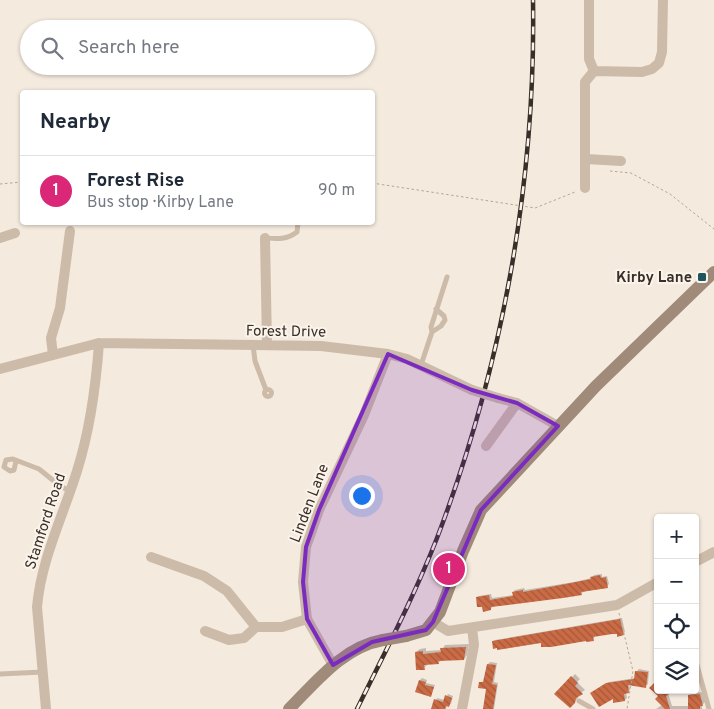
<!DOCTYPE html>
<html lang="en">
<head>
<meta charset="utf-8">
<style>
  :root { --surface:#fff; --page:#f6f6f7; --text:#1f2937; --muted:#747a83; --line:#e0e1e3; --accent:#db2777 }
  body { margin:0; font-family:Overpass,sans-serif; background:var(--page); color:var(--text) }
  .controls { position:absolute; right:15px; bottom:15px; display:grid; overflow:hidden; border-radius:5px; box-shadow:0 1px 4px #0004 }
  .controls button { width:45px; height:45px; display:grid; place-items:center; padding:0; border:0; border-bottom:1px solid var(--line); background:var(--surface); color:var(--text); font:25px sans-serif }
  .you { position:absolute; left:361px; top:495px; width:18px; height:18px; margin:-12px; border:4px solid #fff; border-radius:50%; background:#1a73e8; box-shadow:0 0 0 8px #1a73e833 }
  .badge { display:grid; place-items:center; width:32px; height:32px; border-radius:50%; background:var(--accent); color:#fff; font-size:16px; font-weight:700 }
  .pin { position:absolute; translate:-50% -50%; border:2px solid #fff; box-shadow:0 1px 5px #0006 }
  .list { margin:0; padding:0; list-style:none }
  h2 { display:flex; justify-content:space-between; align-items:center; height:65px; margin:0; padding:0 20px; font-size:21px }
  h2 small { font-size:16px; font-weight:400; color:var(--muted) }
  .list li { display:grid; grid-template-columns:32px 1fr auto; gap:15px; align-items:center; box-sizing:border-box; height:70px; padding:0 20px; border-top:1px solid var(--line) }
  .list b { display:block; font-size:19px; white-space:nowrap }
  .list p { margin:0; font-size:16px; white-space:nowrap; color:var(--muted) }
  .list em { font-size:16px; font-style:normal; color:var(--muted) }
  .icon { flex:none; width:28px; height:28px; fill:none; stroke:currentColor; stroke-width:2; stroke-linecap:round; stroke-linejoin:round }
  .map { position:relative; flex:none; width:714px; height:709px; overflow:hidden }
  .search { position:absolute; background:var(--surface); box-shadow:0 1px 4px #0004; left:20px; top:20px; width:355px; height:55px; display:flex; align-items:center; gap:12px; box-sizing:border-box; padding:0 18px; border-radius:28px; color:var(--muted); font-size:19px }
  .panel { position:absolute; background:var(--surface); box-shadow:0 1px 4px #0004; left:20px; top:90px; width:355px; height:135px; border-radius:5px }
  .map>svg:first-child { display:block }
</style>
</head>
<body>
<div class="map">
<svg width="714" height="709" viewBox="0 0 714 709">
  <defs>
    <pattern id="building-back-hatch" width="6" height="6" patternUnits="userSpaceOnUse" patternTransform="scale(1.25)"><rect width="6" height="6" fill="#ca6b45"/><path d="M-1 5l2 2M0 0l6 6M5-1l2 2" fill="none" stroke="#a5583a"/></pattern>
  </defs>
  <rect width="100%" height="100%" fill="#f4eade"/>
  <!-- shadow -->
  <path fill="#0003" d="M602 574V577L607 576 609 584 607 586 583 592 581 594 493 606 491 609 477 598 479 596 491 594 492 598 514 595 513 592 515 590 524 588 525 590 574 582 592 578 594 575Z
    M622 618 625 632 623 634 618 633 595 636 593 640 493 642 495 640Z
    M469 644 467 655 464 659 442 660 438 663 428 664 424 668 416 652 420 649 426 648V651L442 650 445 645Z
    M490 662 497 663 494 682 498 683 494 709H484L487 688 481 682 485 681 488 664Z
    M639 669 649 671 648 684 645 686 629 684 630 690 626 693 627 698 625 700 594 691 609 682 636 678 637 671Z
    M575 674 580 679 577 682 585 690 578 695V698L570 707 556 694Z
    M422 678 427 680 426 683 435 685 431 695 420 680Z
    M658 690H670L668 693 672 706H689V695L692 693 703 692 705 702 702 705V709H656L662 705Z
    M448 694 453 696 451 704 447 705 446 709H432L437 698 445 700Z"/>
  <!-- building -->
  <path fill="url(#building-back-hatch)" d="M600 575 601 578 606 577 608 588 581 592 582 595 563 598 491 607V610L483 612 482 607H477L476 597 489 595 490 600 513 596 512 592 523 590V592L571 583 591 579 590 577Z
    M620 619 624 635 617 637V634H612L593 637 594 641 586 642V641L551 647H541V643L497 650V648L493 649 492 641Z
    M466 647 464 660 438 661 439 664 424 665 425 670H416L415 652 423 651V654L441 652 440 648Z
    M487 664 496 665 492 684 497 685 493 709H483L486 689 478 688 479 682H483Z
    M635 671 648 672 646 688 628 685 629 693 624 694 625 701 613 703V699L599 707 590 693 606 683 634 679Z
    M571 676 578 683 575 686 583 694 576 698 575 703 570 708 554 694Z
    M658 679V690H665L669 694 666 696 670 709H665L655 699 658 696 649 688Z
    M419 680 426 682 425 685 434 687 431 697 415 692Z
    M700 694 703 706H700V709H688V695Z
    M445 695 452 698 449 707 446 706 445 709H431L434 699 443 702Z"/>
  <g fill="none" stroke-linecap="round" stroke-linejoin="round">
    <!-- path -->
    <path stroke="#b9a593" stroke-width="1" stroke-dasharray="2.5 2.5" stroke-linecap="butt" d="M610 171 631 173 670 194 714 229
      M372 183 535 208 575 192
      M0 184 22 182
      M619 613 633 671 627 709"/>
    <!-- lane -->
    <path stroke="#cdbba9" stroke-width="5" d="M265 238C278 239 286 240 297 232L298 223
      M432 332 431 327 447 277
      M253 345 255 361 266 390
      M421 365 432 332 441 326 445 320 444 316 436 309
      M264.5 393a3.5 3.5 0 1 1 7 0a3.5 3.5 0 1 1-7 0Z
      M16 461 14 470 10 471 4 467 6 460 13 459 39 469 60 486 70 491
      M695 658 709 709
      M0 674 43 672
      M579 701 593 709"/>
    <!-- street -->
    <path stroke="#cdbba9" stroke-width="10" d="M589 0V59L594 71
      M594 71 642 72 652 69 659 63 662 52 663 0
      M586 159 621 161
      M585 188V82L594 71
      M0 238 15 233
      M265 238 267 345
      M53 355 51 338 60 308 70 231
      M0 369 99 343 321 346 388 354 407 359 472 390
      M498 398 517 403 558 426
      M486 446 517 403
      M151 557 204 576 227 591 256 627
      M695 562 714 552
      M433 622 448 631 617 605 658 582
      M205 631 229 640 244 638 256 627H282L307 619
      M333 665 307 619 303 582 306 547 319 510 364 415 388 354
      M46 709 37 607C41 560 63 516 77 471 90 430 96 385 99 343
      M462 709 474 645 472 628"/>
    <!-- secondary -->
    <path stroke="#a08a7a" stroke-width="12" d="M406 636 426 630 440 612 463 551 481 510 596 386 714 272
      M289 709C316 682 343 647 383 640"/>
    <!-- rail casing -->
    <g stroke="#392f29" stroke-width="4.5">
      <path id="rail" d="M357 709C385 652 414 597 437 538 502 368 536 182 533 0"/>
    </g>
    <!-- rail -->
    <use href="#rail" stroke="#fbf4eb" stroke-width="2.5" stroke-dasharray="8" stroke-linecap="butt"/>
    <!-- street-bridge -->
    <path stroke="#cdbba9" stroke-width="10" d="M472 390 498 398"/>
    <!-- secondary-bridge -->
    <path stroke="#a08a7a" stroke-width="12" d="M383 640 406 636"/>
  </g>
  <!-- marked area -->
  <path fill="#7b2cbf" fill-opacity="0.2" stroke="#7b2cbf" stroke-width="4" stroke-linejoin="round" d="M388 354 472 390 517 403 558 426 481 510 433 622 426 630 372 642 333 665 307 619 303 582 306 547 319 510Z"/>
  <!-- markers -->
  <rect fill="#1d565d" stroke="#fbf4eb" stroke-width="2" x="697" y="272" width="10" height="10" rx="2.5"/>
  <g text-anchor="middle" stroke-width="4" stroke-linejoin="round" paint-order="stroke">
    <!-- poi labels -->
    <g font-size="15" font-weight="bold" fill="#392f29" stroke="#fbf4eb" text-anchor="end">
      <text x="692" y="282">Kirby Lane</text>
    </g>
    <!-- street labels -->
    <g font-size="15" fill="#392f29" stroke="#fbf4eb">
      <text transform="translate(286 331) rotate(1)" y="5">Forest Drive</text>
      <text transform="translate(309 503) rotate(-69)" y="5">Linden Lane</text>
      <text transform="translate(45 521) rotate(-72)" y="5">Stamford Road</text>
    </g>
  </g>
</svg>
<div class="controls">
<button>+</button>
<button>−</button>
<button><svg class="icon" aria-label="locate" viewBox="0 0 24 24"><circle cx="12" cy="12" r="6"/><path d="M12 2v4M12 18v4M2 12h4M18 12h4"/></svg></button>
<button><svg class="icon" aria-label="layers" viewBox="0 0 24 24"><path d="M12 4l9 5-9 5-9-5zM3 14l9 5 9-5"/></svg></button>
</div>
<div class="you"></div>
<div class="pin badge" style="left:449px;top:569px">1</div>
<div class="search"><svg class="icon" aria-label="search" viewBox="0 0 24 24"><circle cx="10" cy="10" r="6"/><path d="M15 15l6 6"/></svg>Search here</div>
<section class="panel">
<h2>Nearby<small></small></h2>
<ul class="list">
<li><span class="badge">1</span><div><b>Forest Rise</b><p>Bus stop · Kirby Lane</p></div><em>90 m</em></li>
</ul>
</section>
</div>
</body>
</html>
